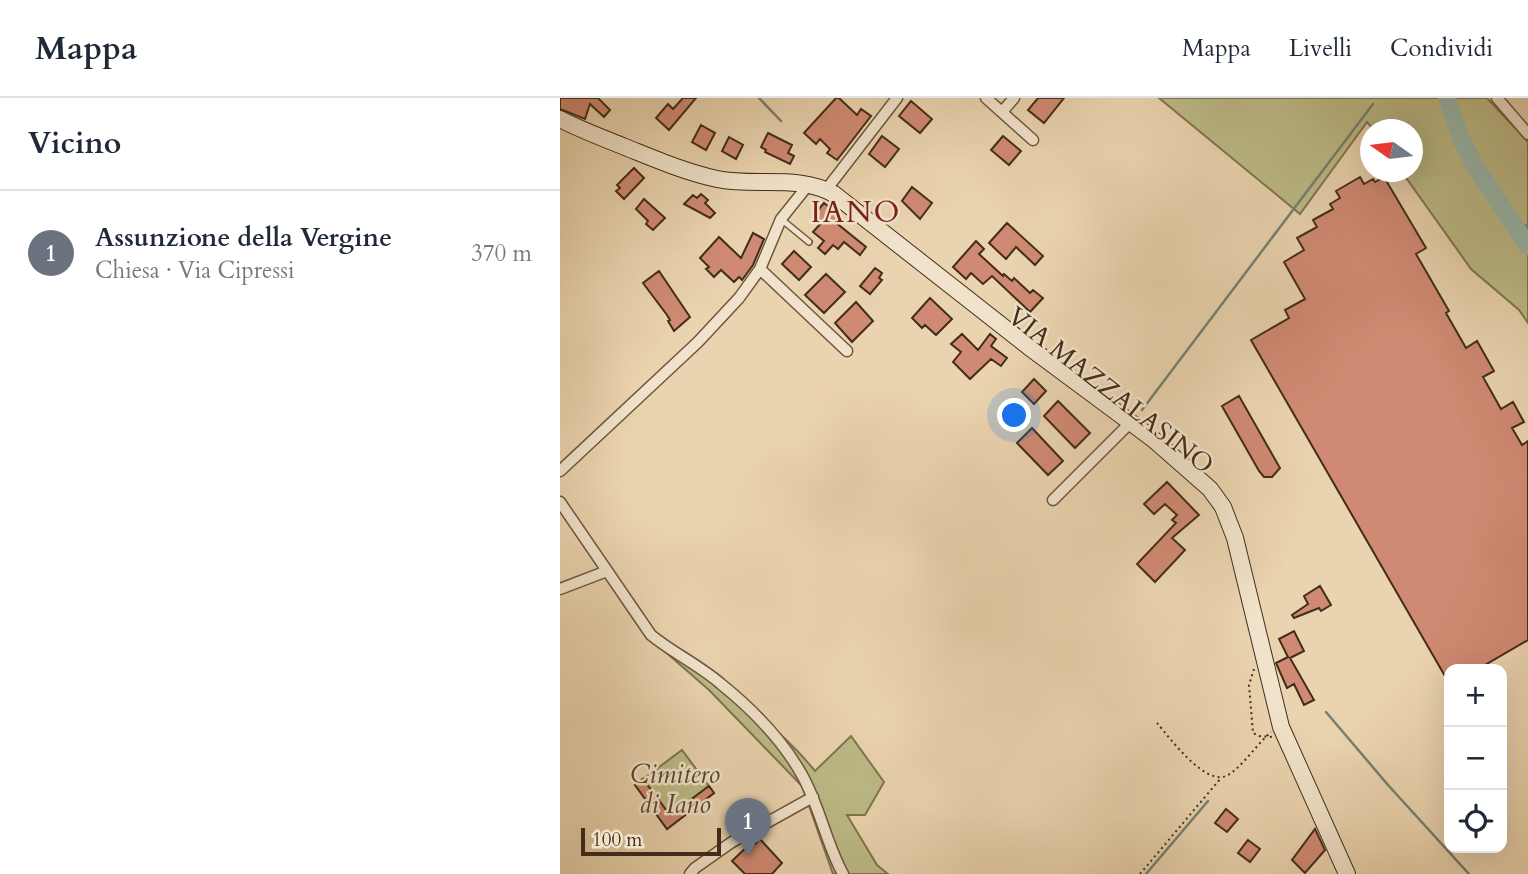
<!DOCTYPE html>
<html lang="it">
<head>
<meta charset="utf-8">
<style>
  :root { --surface:#fff; --page:#f6f6f7; --text:#1f2937; --muted:#747a83; --line:#e0e1e3; --accent:#8f2418 }
  body { margin:0; font-family:Cardo,serif; background:var(--page); color:var(--text) }
  .controls { position:absolute; right:21px; bottom:21px; display:grid; overflow:hidden; border-radius:14px; box-shadow:0 7px 28px #0002 }
  .controls button { width:63px; height:63px; display:grid; place-items:center; padding:0; border:0; border-bottom:2px solid var(--line); background:var(--surface); color:var(--text); font:35px sans-serif }
  .compass { position:absolute; left:800px; top:21px; width:63px; height:63px; border-radius:50%; background:var(--surface); box-shadow:0 7px 28px #0002; rotate:284deg }
  .scale { position:absolute; left:21px; bottom:18px; width:140px; box-sizing:border-box; padding-left:7px; border:4px solid #432d1a; border-top:0; font-size:19px; line-height:24px; white-space:nowrap; color:#432d1a; -webkit-text-stroke:5px #f1e3cb; paint-order:stroke }
  .you { position:absolute; left:455px; top:318px; width:24px; height:24px; margin:-18px; border:5px solid #fff; border-radius:50%; background:#1a73e8; box-shadow:0 0 0 10px #1a73e833 }
  .badge { display:grid; place-items:center; width:46px; height:46px; border-radius:50%; background:var(--accent); color:#fff; font-size:23px; font-weight:700 }
  .pin { position:absolute; translate:-50% -58px; filter:drop-shadow(0 2px 4px #0008) }
  .pin::after { content:''; position:absolute; top:37px; width:24px; height:21px; background:inherit; clip-path:polygon(0 0,100% 0,50% 100%) }
  .list { margin:0; padding:0; list-style:none }
  h2 { display:flex; justify-content:space-between; align-items:center; height:91px; margin:0; padding:0 28px; font-size:30px }
  h2 small { font-size:23px; font-weight:400; color:var(--muted) }
  .list li { display:grid; grid-template-columns:46px 1fr auto; gap:21px; align-items:center; box-sizing:border-box; height:126px; padding:0 28px; border-top:2px solid var(--line) }
  .list b { display:block; font-size:26px; white-space:nowrap }
  .list p { margin:0; font-size:23px; white-space:nowrap; color:var(--muted) }
  .list em { font-size:23px; font-style:normal; color:var(--muted) }
  .icon { flex:none; width:38px; height:38px; fill:none; stroke:currentColor; stroke-width:2; stroke-linecap:round; stroke-linejoin:round }
  .map { position:relative; flex:none; width:968px; height:776px; overflow:hidden }
  header { display:flex; align-items:center; gap:42px; box-sizing:border-box; height:98px; padding:0 35px; background:var(--surface); border-bottom:2px solid var(--line) }
  header strong { font-size:33px }
  nav { display:flex; gap:38px; margin-inline-start:auto; font-size:24px }
  main { display:flex }
  aside { flex:1; background:var(--surface) }
  .map>svg:first-child { display:block }
</style>
</head>
<body>
<header>
<strong>Mappa</strong>
<nav><a>Mappa</a><a>Livelli</a><a>Condividi</a></nav>
</header>
<main>
<aside>
<h2>Vicino<small></small></h2>
<ul class="list">
<li><span class="badge" style="background:#6b7280">1</span><div><b>Assunzione della Vergine</b><p>Chiesa · Via Cipressi</p></div><em>370 m</em></li>
</ul>
</aside>
<div class="map">
<svg width="968" height="776" viewBox="0 0 968 776">
  <rect width="100%" height="100%" fill="#ead4af"/>
  <filter id="stains"><feTurbulence type="fractalNoise" baseFrequency=".00286" numOctaves="4"/><feColorMatrix values="0 0 0 0 .2 0 0 0 0 .09 0 0 0 0 .02 0 0 0 .5 -.17"/></filter>
  <radialGradient id="worn" r=".72"><stop offset=".6" stop-color="#630" stop-opacity="0"/><stop offset="1" stop-color="#630" stop-opacity=".3"/></radialGradient>
  <!-- green -->
  <path fill="#bcbb87" stroke="#807450" stroke-width="2" d="M599 0H927L968 44V225L959 212 911 171 842 74H852V32L813 31 807 24 740 116Z
    M94 544C151 582 212 620 255 673L291 638 324 684 305 717H287L317 767 328 776H273L242 688 149 592Z
    M122 652 154 695 107 731 75 687Z"/>
  <g fill="none" stroke-linecap="round" stroke-linejoin="round">
    <!-- stream -->
    <path stroke="#768072" stroke-width="2.5" d="M199 0 221 23
      M957 130 968 127
      M582 312 813 6
      M766 614 828 687 909 776
      M586 776 648 703"/>
    <!-- river -->
    <path stroke="#98b8ac" stroke-width="18" d="M887 0 901 41 914 66 968 148"/>
  </g>
  <!-- building -->
  <path fill="#d08a73" stroke="#432d1a" stroke-width="2" d="M0 0H38L50 12 44 19 30 6 25 21 0 11Z
    M123 0H136L109 32 96 20 108 6 113 11Z
    M276 0H279L297 17 301 11 311 18 277 62 267 55 270 51 260 41 256 46 244 35Z
    M478 0H504L484 25 468 12Z
    M351 3 372 21 360 35 339 18Z
    M141 27 155 35 146 52 132 44Z
    M208 35 232 47 228 55 234 58 230 66 205 54 206 52 201 49Z
    M322 38 339 51 325 69 309 56Z
    M443 38 461 53 449 67 431 52Z
    M169 39 183 47 176 61 162 53Z
    M74 70 84 80 64 101 56 93 60 90 57 87Z
    M800 79 804 86 813 81 815 84 824 79 866 150 856 156 889 213 886 215 906 250 917 243 934 273 923 279 941 311 953 304 964 324 952 330 962 347 968 343V542L918 571H889V585L691 242 729 220 725 212 745 201 724 164 744 152 737 140 757 129 753 122 773 111 770 106 780 100 776 93Z
    M352 89 372 105 360 121 342 103Z
    M141 96 148 102 145 105 155 115 150 120 124 106 133 97 137 100Z
    M84 101 105 120 93 132 86 126 88 123 76 111Z
    M264 105 279 117 274 123 306 149 300 157 284 144 278 151 273 147 265 156 258 150 264 143 253 134 262 124 254 117Z
    M447 125 483 158 475 167 456 149 446 161 429 145Z
    M193 135 204 141 193 167 182 182 179 179 174 184 161 172 154 179 146 171 149 169 140 160 159 139 181 160Z
    M416 143 424 151 419 156 443 178 444 176 452 183 454 180 470 195 473 192 483 200 470 214 432 178 423 186 411 175 406 181 393 169Z
    M234 153 251 169 239 182 222 166Z
    M315 170 322 175 319 180 322 182 310 196 300 188Z
    M99 173 130 219 114 233 108 223 110 222 107 217 83 185Z
    M266 176 285 194 264 215 245 197Z
    M370 200 392 221 376 237 365 227 362 230 352 220Z
    M296 204 313 223 292 244 275 225Z
    M402 236 418 252 430 236 436 241 431 248 447 260 441 268 431 261 410 281 393 264 401 254 391 246Z
    M474 281 486 293 474 306 462 294Z
    M679 298 720 370 712 379H704L699 373 662 308Z
    M498 303 530 335 515 350 484 318Z
    M472 330 503 363 488 377 457 345Z
    M607 384 639 417 612 440 625 452 595 484 577 466 616 425 612 422 617 417 605 406 594 416 584 406Z
    M760 488 771 507 761 513 759 510 734 520 732 517 748 506 744 498Z
    M734 533 744 553 730 560 754 602 744 607 734 586 727 590 716 565 728 559 719 541Z
    M83 681 110 717 149 688 154 695 107 731 75 687Z
    M666 711 678 721 667 734 655 725Z
    M755 731 765 752 745 775 732 762Z
    M200 741 222 765 212 776H185L172 763 192 744 195 746Z
    M688 742 700 751 690 764 678 755Z"/>
  <g fill="none" stroke-linecap="round" stroke-linejoin="round">
    <!-- service casing -->
    <g stroke="#6d573f" stroke-width="8">
      <path id="service" d="M221 121 249 144"/>
    </g>
    <!-- minor casing -->
    <g stroke="#6d573f" stroke-width="13">
      <path id="minor" d="M426 0 473 42
        M937 0 968 36
        M442 14 454 0
        M266 92 337 0
        M200 171 287 253
        M0 373 138 244 179 200 200 171 221 121 249 86
        M493 402 571 324
        M0 404 91 537C113 555 139 567 161 586 192 611 223 643 242 677 260 709 266 745 283 776
        M0 491 47 473
        M130 776 135 770 172 744 253 699"/>
    </g>
    <!-- secondary casing -->
    <g stroke="#432d1a" stroke-width="18">
      <path id="secondary" d="M0 21C21 32 43 40 65 49 95 61 125 74 157 81 197 89 237 76 274 96L469 249 593 341 650 391 663 409 675 440 721 629 787 776"/>
    </g>
    <!-- path -->
    <path stroke="#432d1a" stroke-width="2" stroke-dasharray="2 3.5" stroke-linecap="butt" d="M694 571 689 587 693 635 699 638 712 639
      M597 625C610 640 646 690 668 677 683 668 697 646 711 634
      M580 776 661 680"/>
    <!-- service -->
    <use href="#service" stroke="#f1e3cb" stroke-width="5"/>
    <!-- minor -->
    <use href="#minor" stroke="#f1e3cb" stroke-width="10"/>
    <!-- secondary -->
    <use href="#secondary" stroke="#f1e3cb" stroke-width="16"/>
  </g>
  <g text-anchor="middle" stroke-width="5" stroke-linejoin="round" paint-order="stroke">
    <!-- street labels -->
    <g font-size="26" fill="#432d1a" stroke="#f1e3cb">
      <text transform="translate(551 292) rotate(38)" y="9">VIA MAZZALASINO</text>
    </g>
    <!-- park labels -->
    <g font-size="26" font-style="italic" fill="#5b4930" stroke="#f1e3cb">
      <text x="115" y="685">Cimitero<tspan x="115" dy="30">di Iano</tspan></text>
    </g>
    <!-- quarter labels -->
    <g font-size="30" letter-spacing="2" fill="#7a1f14" stroke="#f1e3cb">
      <text x="296" y="124">IANO</text>
    </g>
  </g>
  <rect width="100%" height="100%" filter="url(#stains)"/>
  <rect width="100%" height="100%" fill="url(#worn)"/>
</svg>
<div class="controls">
<button>+</button>
<button>−</button>
<button><svg class="icon" aria-label="locate" viewBox="0 0 24 24"><circle cx="12" cy="12" r="6"/><path d="M12 2v4M12 18v4M2 12h4M18 12h4"/></svg></button>
</div>
<svg class="compass" viewBox="-18 -18 36 36"><path d="M0-13l5 13h-10z" fill="#e53935"/><path d="M0 13l5-13h-10z" fill="#747a83"/></svg>
<div class="scale">100 m</div>
<div class="you"></div>
<div class="pin badge" style="left:188px;top:758px;background:#6b7280">1</div>
</div>
</main>
</body>
</html>
